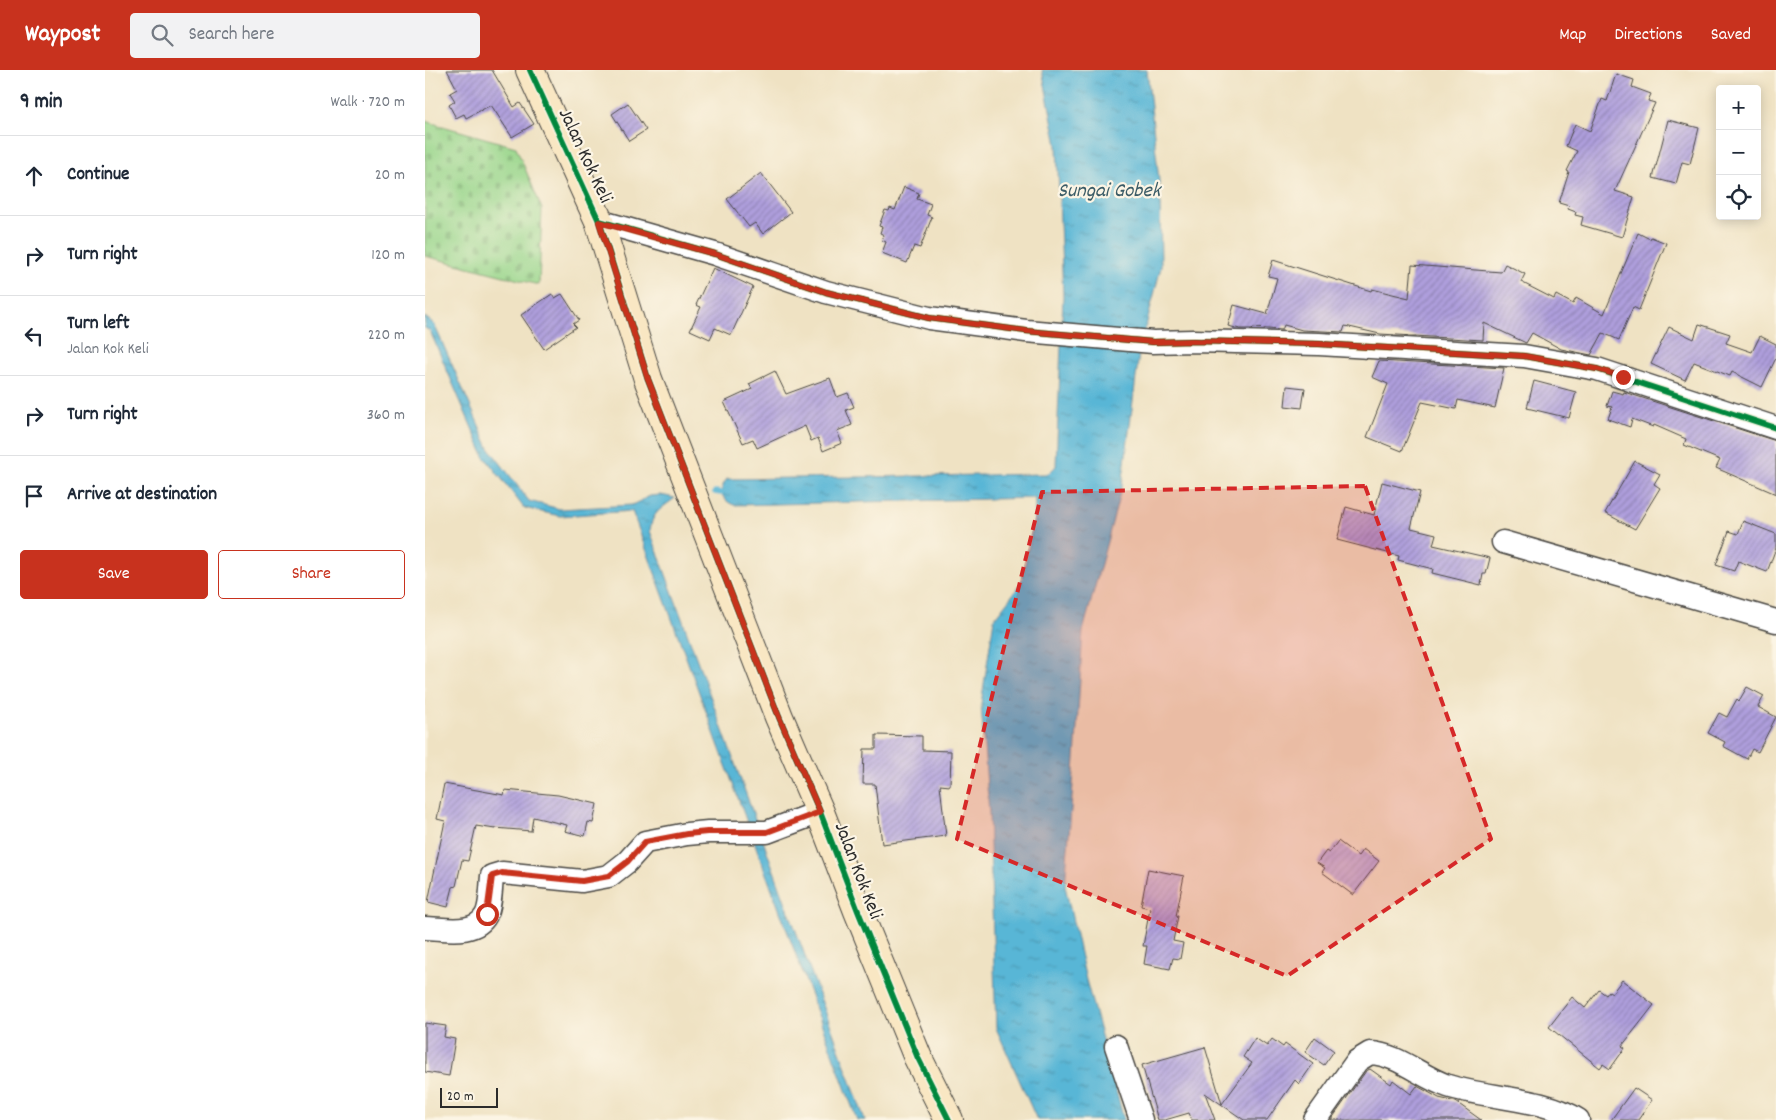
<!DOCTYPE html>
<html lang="en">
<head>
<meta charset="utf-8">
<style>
  :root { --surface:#fff; --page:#f2f2f3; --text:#1f2937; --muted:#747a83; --line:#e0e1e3; --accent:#c8321e }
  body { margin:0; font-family:Dekko,sans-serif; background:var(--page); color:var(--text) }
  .controls { position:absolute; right:15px; top:15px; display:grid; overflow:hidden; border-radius:5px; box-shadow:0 2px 12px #0003 }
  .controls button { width:45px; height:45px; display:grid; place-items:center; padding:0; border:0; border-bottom:1px solid var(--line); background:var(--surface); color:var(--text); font:25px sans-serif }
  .scale { position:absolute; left:15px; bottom:12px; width:58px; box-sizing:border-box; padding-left:5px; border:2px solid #2b2b2b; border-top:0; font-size:14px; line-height:18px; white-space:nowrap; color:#2b2b2b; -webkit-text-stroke:4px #fcf5e5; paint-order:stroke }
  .stop { position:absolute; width:15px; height:15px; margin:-11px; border:4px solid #c8321e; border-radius:50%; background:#fff }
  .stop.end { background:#c8321e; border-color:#fff; box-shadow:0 1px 5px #0008 }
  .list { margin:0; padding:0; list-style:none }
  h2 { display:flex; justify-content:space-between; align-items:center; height:65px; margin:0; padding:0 20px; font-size:21px }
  h2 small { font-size:16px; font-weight:400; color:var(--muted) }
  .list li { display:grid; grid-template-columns:32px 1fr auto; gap:15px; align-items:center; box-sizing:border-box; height:80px; padding:0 20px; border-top:1px solid var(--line) }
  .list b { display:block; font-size:19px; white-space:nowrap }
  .list p { margin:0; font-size:16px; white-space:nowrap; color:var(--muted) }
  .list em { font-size:16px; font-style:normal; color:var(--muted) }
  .actions { display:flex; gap:10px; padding:15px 20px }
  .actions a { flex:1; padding:11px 0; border:1px solid var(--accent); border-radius:5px; text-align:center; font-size:18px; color:var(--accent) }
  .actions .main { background:var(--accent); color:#fff }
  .icon { flex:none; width:28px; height:28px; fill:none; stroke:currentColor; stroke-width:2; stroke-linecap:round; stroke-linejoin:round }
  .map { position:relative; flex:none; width:1351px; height:1050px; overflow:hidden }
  header { display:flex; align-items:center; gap:30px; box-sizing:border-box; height:70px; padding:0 25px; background:var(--accent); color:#fff }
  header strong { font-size:24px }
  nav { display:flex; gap:28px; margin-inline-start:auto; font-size:18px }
  .search { width:350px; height:45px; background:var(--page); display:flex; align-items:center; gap:12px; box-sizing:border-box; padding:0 18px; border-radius:5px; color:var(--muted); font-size:19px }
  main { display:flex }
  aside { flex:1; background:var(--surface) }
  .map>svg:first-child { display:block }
</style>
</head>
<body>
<header>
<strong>Waypost</strong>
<div class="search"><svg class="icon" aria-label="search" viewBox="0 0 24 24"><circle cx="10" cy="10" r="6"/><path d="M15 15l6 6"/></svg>Search here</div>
<nav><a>Map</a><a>Directions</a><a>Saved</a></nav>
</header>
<main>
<aside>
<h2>9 min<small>Walk · 720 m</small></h2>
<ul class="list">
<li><svg class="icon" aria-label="ahead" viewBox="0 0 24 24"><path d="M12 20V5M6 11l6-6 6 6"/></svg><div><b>Continue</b></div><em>20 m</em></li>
<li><svg class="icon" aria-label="right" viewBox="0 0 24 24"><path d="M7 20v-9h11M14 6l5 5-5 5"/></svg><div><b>Turn right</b></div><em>120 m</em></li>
<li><svg class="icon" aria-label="left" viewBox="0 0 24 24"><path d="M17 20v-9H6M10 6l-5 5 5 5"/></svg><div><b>Turn left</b><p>Jalan Kok Keli</p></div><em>220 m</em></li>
<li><svg class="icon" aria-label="right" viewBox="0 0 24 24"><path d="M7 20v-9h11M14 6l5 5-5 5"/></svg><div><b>Turn right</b></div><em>360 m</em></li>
<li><svg class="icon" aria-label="arrive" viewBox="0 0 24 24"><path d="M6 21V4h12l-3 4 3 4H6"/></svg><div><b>Arrive at destination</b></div></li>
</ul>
<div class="actions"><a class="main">Save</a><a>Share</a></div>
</aside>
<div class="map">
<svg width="1351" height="1050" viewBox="0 0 1351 1050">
  <defs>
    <pattern id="cemetery-stones" width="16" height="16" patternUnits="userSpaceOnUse" patternTransform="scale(1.25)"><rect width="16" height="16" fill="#97d58a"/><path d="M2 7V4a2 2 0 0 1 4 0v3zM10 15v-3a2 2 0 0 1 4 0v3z" fill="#82b777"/></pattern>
    <pattern id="water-ripples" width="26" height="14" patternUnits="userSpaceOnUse" patternTransform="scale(1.25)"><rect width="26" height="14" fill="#58b6d6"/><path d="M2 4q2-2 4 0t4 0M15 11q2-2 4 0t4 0" fill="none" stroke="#4994ae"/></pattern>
    <pattern id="building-hatch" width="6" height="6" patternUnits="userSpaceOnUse" patternTransform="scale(1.25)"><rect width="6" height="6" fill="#af9fdd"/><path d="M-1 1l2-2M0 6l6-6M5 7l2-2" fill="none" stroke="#8f82b3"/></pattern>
  </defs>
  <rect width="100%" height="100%" fill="#fcf5e5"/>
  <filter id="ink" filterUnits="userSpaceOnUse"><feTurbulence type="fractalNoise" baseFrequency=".02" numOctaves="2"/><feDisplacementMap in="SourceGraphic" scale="10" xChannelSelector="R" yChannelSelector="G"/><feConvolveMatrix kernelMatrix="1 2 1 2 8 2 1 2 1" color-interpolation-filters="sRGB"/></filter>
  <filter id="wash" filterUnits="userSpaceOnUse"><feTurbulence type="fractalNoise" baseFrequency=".0096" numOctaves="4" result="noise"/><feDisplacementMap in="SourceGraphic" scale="20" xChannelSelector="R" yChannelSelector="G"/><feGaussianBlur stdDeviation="1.12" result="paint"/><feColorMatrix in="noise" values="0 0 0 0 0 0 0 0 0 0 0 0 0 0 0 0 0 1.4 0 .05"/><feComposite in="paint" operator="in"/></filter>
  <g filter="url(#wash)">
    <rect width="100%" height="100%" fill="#efe2c3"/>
    <!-- cemetery -->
    <path fill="url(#cemetery-stones)" stroke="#61805a" d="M0 51 91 77 117 139 114 215 0 186Z"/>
    <!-- water -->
    <path fill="url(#water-ripples)" stroke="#427080" d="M617 0H722L735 120 736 197 714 284 697 416 658 561 650 689 640 816 661 910 699 1050H612L571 958 564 743 556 634 569 549 596 514 610 444V428L309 435C296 430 293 420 302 409L623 404 631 396 638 226 632 75Z
      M0 247 9 254 64 378 104 431 135 439 207 435 225 426 236 425 250 428C236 439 227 442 225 461L440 1050H432L207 441 135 446 99 438 59 386 5 261 0 258Z"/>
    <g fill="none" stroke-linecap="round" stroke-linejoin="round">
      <!-- stream -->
      <path stroke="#58b6d6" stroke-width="5.5" d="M290 422 296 423"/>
    </g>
    <g id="blocks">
      <!-- building -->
      <path fill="url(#building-hatch)" d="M22 0H67L89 37 95 33 109 54 87 67 66 35 41 48 39 44 31 48 24 35 30 31 25 23 32 19Z
        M1191 4 1209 10 1207 17 1226 24 1223 31 1230 33 1190 121 1209 127 1197 167 1156 155 1158 147 1150 145 1151 142 1143 139 1144 136 1134 133 1144 102 1142 101 1152 81 1141 76 1150 54 1165 61 1177 29 1182 31Z
        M203 33 221 60 204 71 187 44Z
        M1243 50 1274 58 1265 94 1257 92 1251 114 1228 108Z
        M336 103 366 142 338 164 330 153 324 157 302 129Z
        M479 117 494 123 492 129 506 134 502 145 507 147 495 178 489 176 482 193 457 183 461 172 457 170 459 165 455 163 457 157 454 156 460 140 464 141 465 138 470 140Z
        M1213 163 1225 169 1226 167 1241 173 1214 240 1208 237 1194 270 1178 263 1166 285 1136 279 1107 263 1101 273 1059 253 1058 270 955 264 920 256 918 262 877 260 859 255 857 260 828 258 827 259H815L803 256 809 235 842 244 852 208 843 206 848 190 946 221 947 219 984 228 987 195 1076 202 1080 194 1100 204 1096 212 1129 229 1131 225 1148 234 1151 228 1179 244Z
        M288 198 328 217 306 265 290 258 285 269 265 260 276 237 271 235Z
        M127 224 130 228 137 224 154 250 148 254 151 257 119 279 96 245Z
        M1274 254 1305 264 1301 273 1327 282 1335 266 1351 274V288L1337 317 1307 302 1305 306 1269 292 1260 310 1226 294 1244 257 1269 269Z
        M954 291 1079 298 1070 338 1033 330 1031 339 997 332 977 381 942 367 963 314 947 307Z
        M350 301 361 324 405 308 412 327 423 323 429 337 421 340 427 355 412 361 417 373 398 381 393 368 386 371 380 356 332 378 328 369 318 373 299 332 327 319 324 314Z
        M1109 311 1151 322 1144 348 1102 338Z
        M862 316 880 318 877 338 860 336Z
        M1187 321 1198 324 1199 322 1351 371V424L1291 398 1295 390 1259 375 1261 369 1229 355 1228 357 1207 349 1205 357 1183 349 1187 337 1182 336Z
        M1210 391 1235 404 1229 414 1235 418 1210 459 1180 443Z
        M957 412 995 422 986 458 1011 464 1008 475 1065 488 1061 504H1058L1056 515 1007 503 1008 499 973 490 974 486 912 470 921 437 949 445Z
        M1318 451 1351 464V478L1342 502 1313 491 1309 501 1291 495 1304 461 1313 464Z
        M1322 617 1339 626 1333 637 1351 647 1333 682 1327 679 1322 689 1298 676 1300 672 1283 663 1294 643 1302 647 1312 629 1314 631Z
        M451 665 497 666V680L526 681 525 716 515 715 521 766 457 774 450 714H438L439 679H451Z
        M19 714 79 725 80 720 133 725 172 734 168 753 163 752 160 766 140 761 142 755 108 747 106 761 70 758V759L51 756 43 791 37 790 31 816 28 817 23 837 3 832 20 751 12 749Z
        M913 771 933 786 938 779 954 791 928 825 897 802 900 798 892 793 901 781 904 783Z
        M723 799 759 806 751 846H753L748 871 758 873 755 889 748 888 745 899 719 894 722 876H718L725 838 716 836Z
        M1197 910 1229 935 1197 976 1200 978 1185 999 1178 994 1175 998 1124 957 1147 927 1160 938 1174 920 1181 925 1184 921 1187 923Z
        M0 953 21 956 19 967 30 969 24 1006 0 1002Z
        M890 967 909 981 899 995 880 982Z
        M830 968 842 976 847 969 858 977 860 974 888 994 874 1014 870 1010 842 1050H819L780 1023 790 1050H767L764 1043 740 1050H733L717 995 780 977 797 1034 827 993 818 987Z
        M945 999 966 1014 968 1010 986 1024 992 1016 1014 1028 1031 1032 1056 1050H906L941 1001Z
        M1209 1018 1227 1030 1213 1050H1186Z"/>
    </g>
  </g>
  <g filter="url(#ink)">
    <use href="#blocks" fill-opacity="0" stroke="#484642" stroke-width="1"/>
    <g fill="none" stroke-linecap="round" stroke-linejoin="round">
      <!-- street casing -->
      <g stroke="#484642" stroke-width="25">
        <path id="street" d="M174 151 290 184 401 222 504 248 601 261 728 272 768 271 894 274 1099 286 1172 299 1351 358
          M1078 472 1351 551
          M0 858C19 858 50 866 61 845 66 836 66 816 67 806L77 803 157 811 184 806 202 792 220 772 262 764 283 762H342L395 742
          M691 976 716 1050
          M890 1050 932 991 945 983C973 984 996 1007 1023 1016 1061 1028 1120 1028 1153 1050"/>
      </g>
      <!-- secondary casing -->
      <g stroke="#484642" stroke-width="30">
        <path id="secondary" d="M105 0 174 151 223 309 354 647 395 742 433 841 493 988 524 1050"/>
      </g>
      <!-- street -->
      <use href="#street" stroke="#fff" stroke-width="22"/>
      <!-- secondary -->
      <use href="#secondary" stroke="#f9e7c3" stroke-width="28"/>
      <!-- cycleway casing -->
      <g stroke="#fcf5e5" stroke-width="9">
        <path id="cycleway" d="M105 0 174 151 223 309 354 647 395 742 433 841 493 988 524 1050
          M174 151 290 184 401 222 504 248 601 261 728 272 768 271 894 274 1099 286 1172 299 1351 358"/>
      </g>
      <!-- cycleway -->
      <use href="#cycleway" stroke="#00873e" stroke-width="6"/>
    </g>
  </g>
  <g fill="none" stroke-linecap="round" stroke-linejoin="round" filter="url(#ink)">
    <!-- route -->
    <path stroke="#c8321e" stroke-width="6" d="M62 844 67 806 77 803 157 811 184 806 202 792 220 772 262 764 282 762H342L395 742 354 647 223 309 174 152 290 184 401 222 504 248 601 261 728 272 768 271 894 274 1099 286 1172 299 1198 307"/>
  </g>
  <!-- marked area -->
  <path fill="#d62828" fill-opacity="0.2" stroke="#d62828" stroke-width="4" stroke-dasharray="10 6" stroke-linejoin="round" d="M940 416 1066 769 862 906 532 769 617 422Z"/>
  <g text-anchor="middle" stroke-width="4.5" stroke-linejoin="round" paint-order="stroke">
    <!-- street labels -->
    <g font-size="20" fill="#2b2b2b" stroke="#fcf5e5">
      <text transform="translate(162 85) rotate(65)" y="7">Jalan Kok Keli</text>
      <text transform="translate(435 800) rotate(69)" y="7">Jalan Kok Keli</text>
    </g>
    <!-- water labels -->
    <g font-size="21" font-style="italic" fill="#3b5c67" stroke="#fcf5e5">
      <text x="684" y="126">Sungai Gobek</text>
    </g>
  </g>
</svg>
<div class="controls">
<button>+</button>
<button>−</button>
<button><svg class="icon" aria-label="locate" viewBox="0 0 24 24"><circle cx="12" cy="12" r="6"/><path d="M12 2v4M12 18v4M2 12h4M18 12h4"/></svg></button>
</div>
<div class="scale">20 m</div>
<div class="stop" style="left:62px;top:844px"></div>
<div class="stop end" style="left:1198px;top:307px"></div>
</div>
</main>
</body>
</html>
